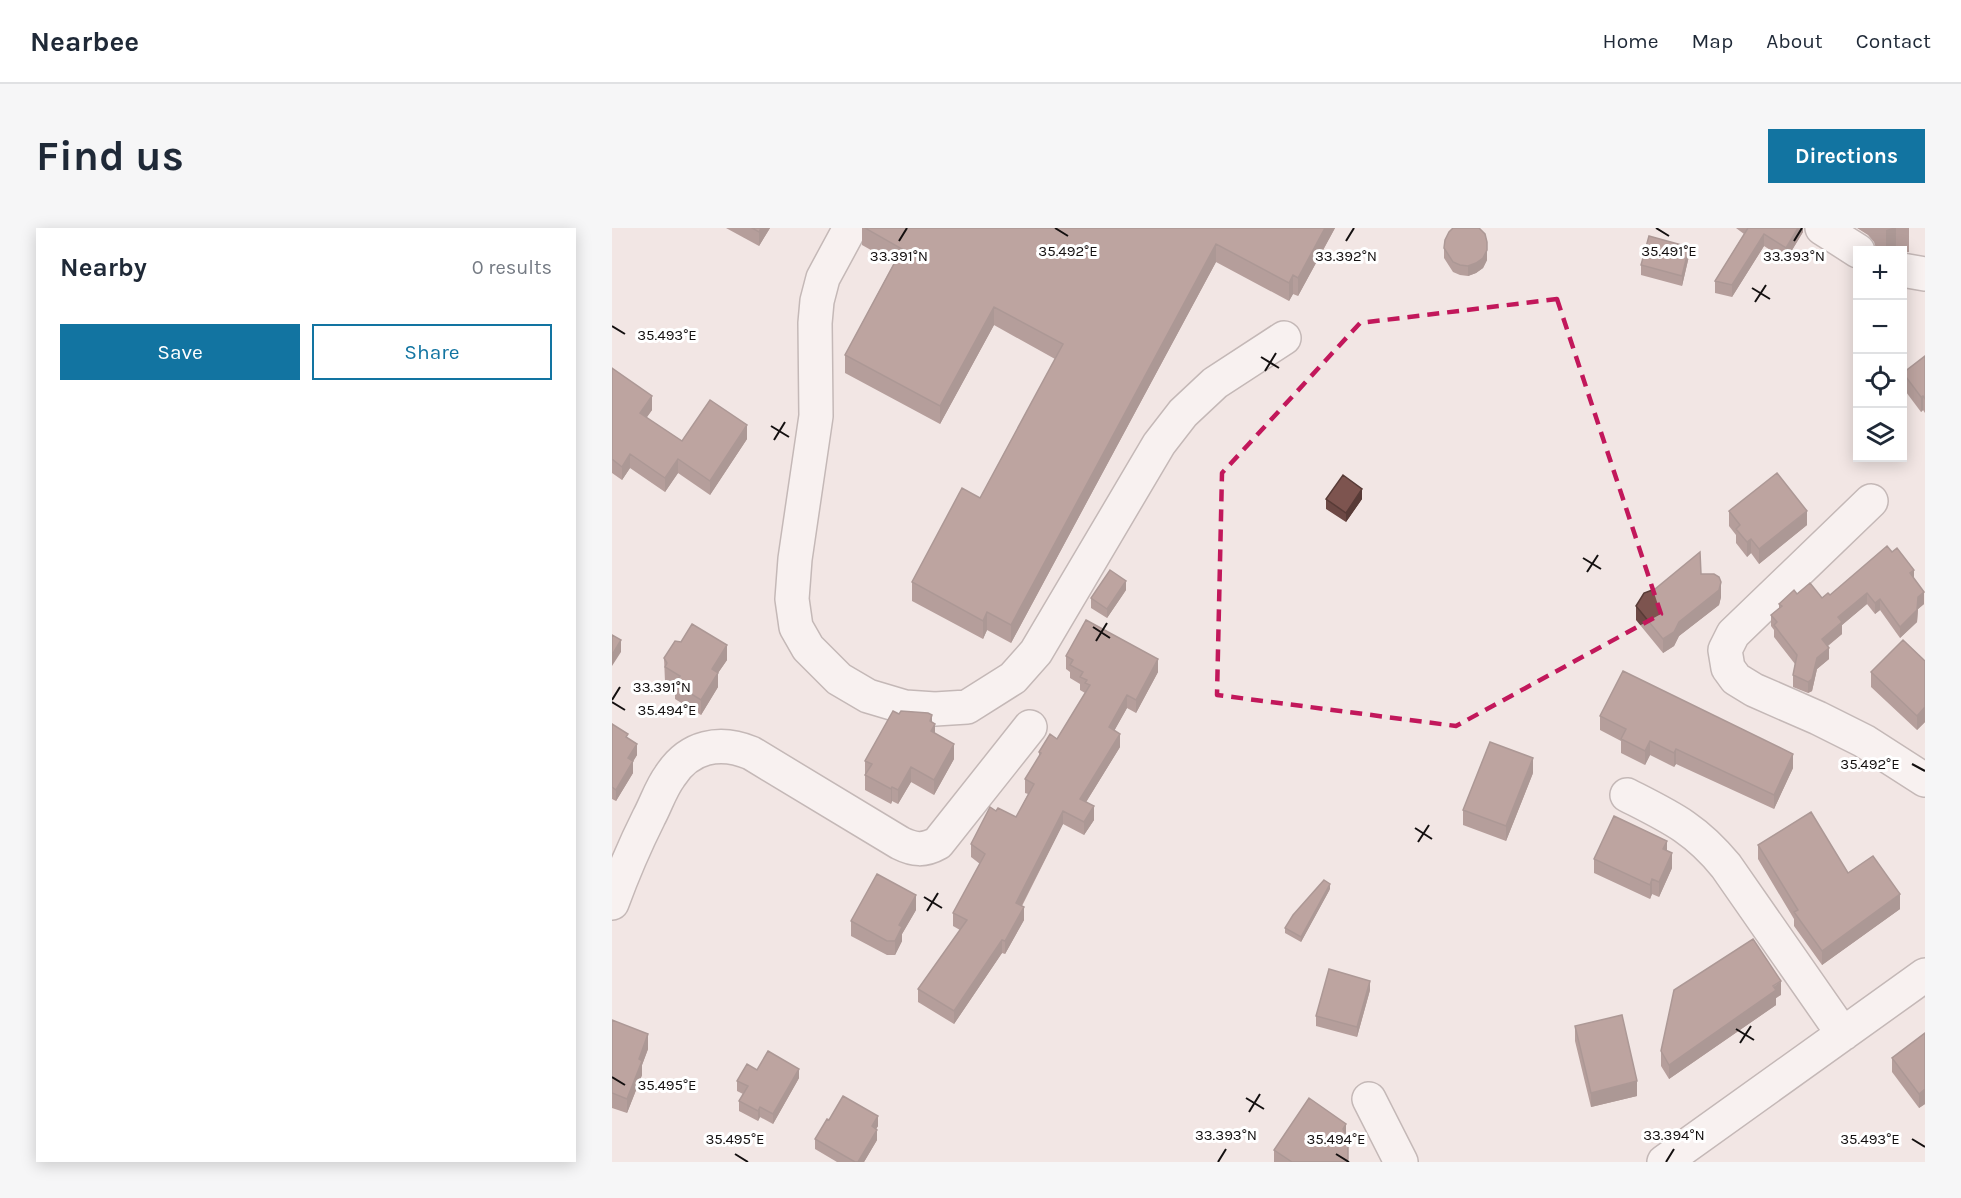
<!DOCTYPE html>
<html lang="en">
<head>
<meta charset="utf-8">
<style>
  :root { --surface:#fff; --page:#f6f6f7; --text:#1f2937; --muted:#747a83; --line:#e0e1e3; --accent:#1274a1 }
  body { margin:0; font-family:Karla,sans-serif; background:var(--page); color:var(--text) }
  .controls { position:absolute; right:18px; top:18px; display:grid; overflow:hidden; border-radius:0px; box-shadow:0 3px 15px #0003 }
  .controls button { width:54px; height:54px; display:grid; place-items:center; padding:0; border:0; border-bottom:2px solid var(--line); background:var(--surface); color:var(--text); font:30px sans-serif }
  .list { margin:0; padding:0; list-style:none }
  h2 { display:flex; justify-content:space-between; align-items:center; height:78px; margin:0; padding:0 24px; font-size:26px }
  h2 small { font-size:20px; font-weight:400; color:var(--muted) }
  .actions { display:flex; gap:12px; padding:18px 24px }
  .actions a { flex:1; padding:14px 0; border:2px solid var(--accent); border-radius:0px; text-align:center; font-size:21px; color:var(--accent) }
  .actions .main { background:var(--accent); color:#fff }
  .icon { flex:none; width:33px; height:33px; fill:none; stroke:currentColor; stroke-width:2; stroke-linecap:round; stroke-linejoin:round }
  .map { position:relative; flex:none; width:1313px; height:934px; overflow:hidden; border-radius:0px }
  header { display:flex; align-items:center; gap:36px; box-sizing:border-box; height:84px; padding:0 30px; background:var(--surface); border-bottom:2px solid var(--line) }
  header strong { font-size:28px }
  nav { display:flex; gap:33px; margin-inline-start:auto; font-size:21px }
  .intro { display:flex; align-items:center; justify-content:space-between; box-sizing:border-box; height:144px; padding:0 36px }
  h1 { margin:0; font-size:42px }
  .button { padding:15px 27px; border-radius:0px; background:var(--accent); color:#fff; font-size:21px; font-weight:700 }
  main { display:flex; gap:36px; padding:0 36px }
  aside { flex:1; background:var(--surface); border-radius:0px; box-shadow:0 3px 15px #0003 }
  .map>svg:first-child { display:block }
</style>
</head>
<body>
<header>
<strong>Nearbee</strong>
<nav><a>Home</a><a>Map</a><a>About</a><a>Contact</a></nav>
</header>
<div class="intro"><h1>Find us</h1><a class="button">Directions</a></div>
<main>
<aside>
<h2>Nearby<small>0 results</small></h2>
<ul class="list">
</ul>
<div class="actions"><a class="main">Save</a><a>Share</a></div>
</aside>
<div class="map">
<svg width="1313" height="934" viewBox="0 0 1313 934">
  <rect width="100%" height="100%" fill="#f2e6e4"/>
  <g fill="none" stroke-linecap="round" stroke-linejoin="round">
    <!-- minor casing -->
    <g stroke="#8d8281" stroke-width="36">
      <path id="minor" d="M238 0 211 50 205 73 203 95 204 188 183 331 180 371 184 399 196 420 227 451 256 468 293 479 323 481 355 479 401 450 424 424 547 216 571 185 603 155 672 110
        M1210 0 1246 23
        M1290 42 1313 46
        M1259 273 1121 406 1113 422 1116 440 1124 451 1142 462 1206 490 1252 513 1313 552
        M1015 567C1058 589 1083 600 1114 638L1231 806
        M0 675C11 645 23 617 37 589 44 576 49 560 58 548 77 518 108 512 139 525L288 615C302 622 312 623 326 615L418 499
        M757 871 789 934
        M1052 934 1313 747"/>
    </g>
    <!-- minor -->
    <use href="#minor" stroke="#fff" stroke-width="33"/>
  </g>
  <!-- wall -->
  <path fill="#6c4844" d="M114 0H158L147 18Z
    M250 0H723L686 68 681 66 677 73 604 34 399 415 375 402 371 411 300 373V354L368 270 443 131 382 97 328 196 233 145V127L282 35 250 17Z
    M1124 0H1191V4L1174 32 1152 18 1120 69 1103 65V53L1132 6Z
    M1245 0H1297V24H1290V22H1267L1264 20 1262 14 1256 7Z
    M832 20 875 32 871 40 864 45 856 48 848 47 841 44 832 30Z
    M1077 28 1070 58 1029 47V37Z
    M1313 128V185L1311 182 1309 184 1291 160V145Z
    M0 140 40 182 34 190 70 213 135 211 98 267 66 245 53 264 18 240 10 252 0 245Z
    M714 271H750L734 294 714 281Z
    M1117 283 1195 297 1147 336 1139 325 1135 329 1124 315V307L1117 298Z
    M1089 346 1109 369 1107 377 1067 408 1062 418 1051 425 1024 392V378Z
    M1302 351 1312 376 1306 381 1305 394 1288 410 1268 382 1263 386 1255 376 1230 397V406L1216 418 1217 431 1205 441 1200 463 1196 465 1181 459V447L1183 436 1162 409V402L1159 398V387L1167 380V376L1185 366 1210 370 1218 367Z
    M514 362 495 390 479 380V370Z
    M454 428 546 444 524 485 515 480 502 503 508 519 474 574 482 592 472 607 451 596 410 678 412 692 393 726 390 725 342 796 306 774V761L348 702 341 698V685L368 636 359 629V616L384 583 404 589 416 566 413 565V551L427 529V524L445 511 473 465 468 462V456L458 450V444L454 441Z
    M52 430 115 432 106 445V459L89 487 63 471V460L53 454Z
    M1313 433V494L1305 502 1259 459V444Z
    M287 486 320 494 323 506 342 531 322 567 299 554 286 576 280 573 279 576 253 562V533Z
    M988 488 1181 540 1162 581 1064 536 1062 539 1038 527 1033 537 1009 525V513L988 502Z
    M0 496 16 510 25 527 21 533V545L4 573 0 571Z
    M921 545 894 613 851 597V582Z
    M1146 617 1236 645 1288 681 1210 737 1182 698V691L1146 631Z
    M1055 623 1060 640 1047 669 1040 666 1038 671 982 645V631Z
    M718 661 689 714 673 705V700Z
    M304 682 290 706V713L283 727H275L239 708V693Z
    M758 762 745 809 704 798V788Z
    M1169 767 1164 770V777L1057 851 1049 838V823Z
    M0 792 36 821 30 837V847L15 885 0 880Z
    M963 798 1025 868 979 879 963 813Z
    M1313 805V876L1307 880 1280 844V830Z
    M145 842 187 850 161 896 148 889 146 893 127 883V873L131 866 125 863V853Z
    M217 892 266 898 264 901 265 912 252 934H225L203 921V911Z
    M734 907 736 934H662V922Z"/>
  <!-- shaded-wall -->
  <path fill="#583b37" d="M149 0H158L147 18V4Z
    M713 0H723L686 68V50Z
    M1186 0H1191V4L1174 32V20Z
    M1280 0H1284V22H1274V2Z
    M1152 6V18L1120 69V57Z
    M875 14V32L871 40 864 45 856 48V38Z
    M604 16V34L399 415V397Z
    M1077 19V28L1070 58V48Z
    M681 47V66L677 73V55Z
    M382 79V97L328 196V178Z
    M40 168V182L28 199V185Z
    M1311 168V182L1309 184V169Z
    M135 197V211L98 267V253Z
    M18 226V240L10 252V239Z
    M66 231V245L53 264V250Z
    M750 261V271L734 294V285Z
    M1195 283V297L1147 336V321Z
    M1139 311V325L1135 329V314Z
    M1302 342V354L1298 345Z
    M514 353V362L495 390V381Z
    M1109 354V369L1107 377 1067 408 1062 418 1051 425V411L1067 394Z
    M1312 364V376L1306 381 1305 394 1288 410V399L1306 369Z
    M1255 365V376L1230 397V406L1210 422V411L1226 389Z
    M1268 371V382L1263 386V375Z
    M375 384V402L371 411V393Z
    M9 412V424L0 438V427Z
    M115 417V432L106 445V459L89 487V472L100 441Z
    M1217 420V431L1205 441 1200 463 1196 465V454L1205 430Z
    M546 431V444L524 485V472Z
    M515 467V480L497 512V499Z
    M1313 479V494L1305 502V488Z
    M320 487V501L323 496V510L319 518 318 493Z
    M508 506V519L468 584V571Z
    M1038 513V527L1033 537V523Z
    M25 516V527L16 542V530Z
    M342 516V531L322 567V552Z
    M1064 521V536L1062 539V525Z
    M1181 526V540L1162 581V567Z
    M921 530V545L894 613V598Z
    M21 533V545L4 573V562Z
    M299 539V554L286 576V562Z
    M280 559V573L279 576V561Z
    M482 578V592L472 607V594Z
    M451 583V596L404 688V675Z
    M1055 613V628L1051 621Z
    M1060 625V640L1047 669V654Z
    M1040 651V666L1038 671V657Z
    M718 656V661L689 714V709Z
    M1288 666V681L1210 737V723Z
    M304 667V682L290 706V713L283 727V713L287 697Z
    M412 679V692L393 726V713Z
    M390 712V725L342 796V783Z
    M758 753V762L745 809V799Z
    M1169 753V767L1164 770V777L1057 851V837Z
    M36 806V821L30 837V847L15 885V871L27 831Z
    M187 841V850L161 896V886Z
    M1025 853V868L979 879V865Z
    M1313 861V876L1307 880V866Z
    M148 879V889L146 893V883Z
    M266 888V898L260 908V898Z
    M734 896V910L731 901Z
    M265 902V912L252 934H246Z"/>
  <!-- building -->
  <path fill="#7d544f" stroke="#583b37" stroke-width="1.5" d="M140 0H149L147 4Z
    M253 0H713L686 50 681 47 677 55 604 16 399 397 375 384 371 393 300 354 350 260 368 270 451 116 382 79 328 178 233 127 290 21Z
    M841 0H867L873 6 875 14V22L871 30 864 35 856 38 848 37 841 34 832 20 833 12 837 4Z
    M1136 0H1186L1174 20 1152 6 1120 57 1103 53Z
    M1037 8 1077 19 1070 48 1029 37Z
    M1313 128V171L1311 168 1309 169 1291 145Z
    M0 140 40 168 28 185 70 213 98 172 135 197 98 253 66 231 53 250 18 226 10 239 0 231Z
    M1165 245 1195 283 1147 321 1139 311 1135 314 1124 301 1128 297 1117 283Z
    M731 247 750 261 734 285 714 271Z
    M1275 318 1280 324 1285 320 1302 342 1298 345 1312 364 1306 369 1305 382 1288 399 1268 371 1263 375 1255 365 1226 389 1230 394 1210 411 1217 420 1205 430 1200 451 1196 454 1181 447 1185 427 1162 397 1165 394 1159 387 1170 378 1167 376 1182 362 1185 366 1198 355 1210 370 1216 365 1218 367Z
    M1088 324 1089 346H1102L1107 349 1109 354 1107 362 1067 394 1062 404 1051 411 1024 378 1032 365 1043 361Z
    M498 342 514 353 495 381 479 370Z
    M474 392 546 431 524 472 515 467 497 499 508 506 468 571 482 578 472 594 451 583 404 675 412 679 393 713 390 712 342 783 306 761 355 692 341 685 373 626 359 616 378 579 384 583 386 580 404 589 422 556 413 551 429 525 427 524 438 506 445 511 478 457 473 455 475 452 468 449 471 444 458 437 461 432 454 428Z
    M80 396 115 417 100 441 106 445 89 472 63 456 68 448 53 439 55 435 52 430 63 413 69 414Z
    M0 407 9 412 0 427Z
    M1291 412 1313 433V479L1305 488 1259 444Z
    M1011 443 1181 526 1162 567 1064 521 1062 525 1038 513 1033 523 1009 511 1014 501 988 488Z
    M281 483 287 486 289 483 316 485 320 487 318 493 323 496 319 503 342 516 322 552 299 539 286 562 280 559 279 561 253 547 260 536 253 533Z
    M0 496 16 506 14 509 25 516 16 530 21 533 4 562 0 559Z
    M878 514 921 530 894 598 851 582Z
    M1199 584 1236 645 1261 628 1288 666 1210 723 1182 684 1186 682 1146 617Z
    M1002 588 1055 613 1051 621 1060 625 1047 654 1040 651 1038 657 982 631Z
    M265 646 304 667 287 697 290 699 283 713H275L239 693Z
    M712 652 718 656 689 709 673 700 681 687Z
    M1141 711 1169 753 1161 758 1164 762 1057 837 1049 823 1062 762Z
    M717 741 758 753 745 799 704 788Z
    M1010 787 1025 853 979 865 963 798Z
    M0 792 36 806 27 831 30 833 15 871 0 865Z
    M1313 805V861L1307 866 1280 830Z
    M156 823 187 841 161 886 148 879 146 883 127 873 136 858 125 853 135 836 145 842Z
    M231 868 266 888 260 898 265 902 246 934H243L203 911 215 891 217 892Z
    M697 870 734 896 731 901 736 910V931L734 934H680L662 922Z"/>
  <!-- marked area -->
  <path d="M0 0H1313V934H0ZM945 71 1049 386 844 498 605 467 610 245 748 95Z" fill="#f2e6e4" fill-opacity=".55" fill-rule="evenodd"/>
  <path fill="none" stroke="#c2185b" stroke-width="4.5" stroke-dasharray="12 8" stroke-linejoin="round" d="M945 71 1049 386 844 498 605 467 610 245 748 95Z"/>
  <!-- ticks -->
  <path fill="none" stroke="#141010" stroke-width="2" d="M443 0 456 8M1044 0 1057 8M287 13 295 0M734 13 742 0M1182 13 1190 0M1140 60 1158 71M1143 74 1154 57M0 98 13 106M649 129 667 140M653 143 664 125M159 198 177 209M162 212 173 194M971 330 989 341M975 344 986 327M481 399 498 410M484 413 495 395M0 472 8 459M0 474 13 482M1300 536 1313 543M803 600 820 611M806 614 817 597M312 669 330 680M315 683 326 665M1124 801 1142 812M1128 815 1139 798M0 849 13 857M634 870 652 881M637 884 648 866M1300 911 1313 919M123 926 136 934M724 926 737 934M606 934 614 921M1054 934 1062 921"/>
  <g font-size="15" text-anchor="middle" fill="#141010" stroke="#fff" stroke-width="6" stroke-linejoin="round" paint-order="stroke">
    <text x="456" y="28">35.492°E</text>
    <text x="1057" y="28">35.491°E</text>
    <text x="287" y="33">33.391°N</text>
    <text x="734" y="33">33.392°N</text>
    <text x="1182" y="33">33.393°N</text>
    <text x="55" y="112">35.493°E</text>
    <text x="50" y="464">33.391°N</text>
    <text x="55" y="487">35.494°E</text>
    <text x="1258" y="541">35.492°E</text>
    <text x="55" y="862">35.495°E</text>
    <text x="614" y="912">33.393°N</text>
    <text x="1062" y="912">33.394°N</text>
    <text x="1258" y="916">35.493°E</text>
    <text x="123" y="916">35.495°E</text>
    <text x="724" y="916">35.494°E</text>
  </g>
</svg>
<div class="controls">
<button>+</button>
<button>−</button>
<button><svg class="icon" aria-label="locate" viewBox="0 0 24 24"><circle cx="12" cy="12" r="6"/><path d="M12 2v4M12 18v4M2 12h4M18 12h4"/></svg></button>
<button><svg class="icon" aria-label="layers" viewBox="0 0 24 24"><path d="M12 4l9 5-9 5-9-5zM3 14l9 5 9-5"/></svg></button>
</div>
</div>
</main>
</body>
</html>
